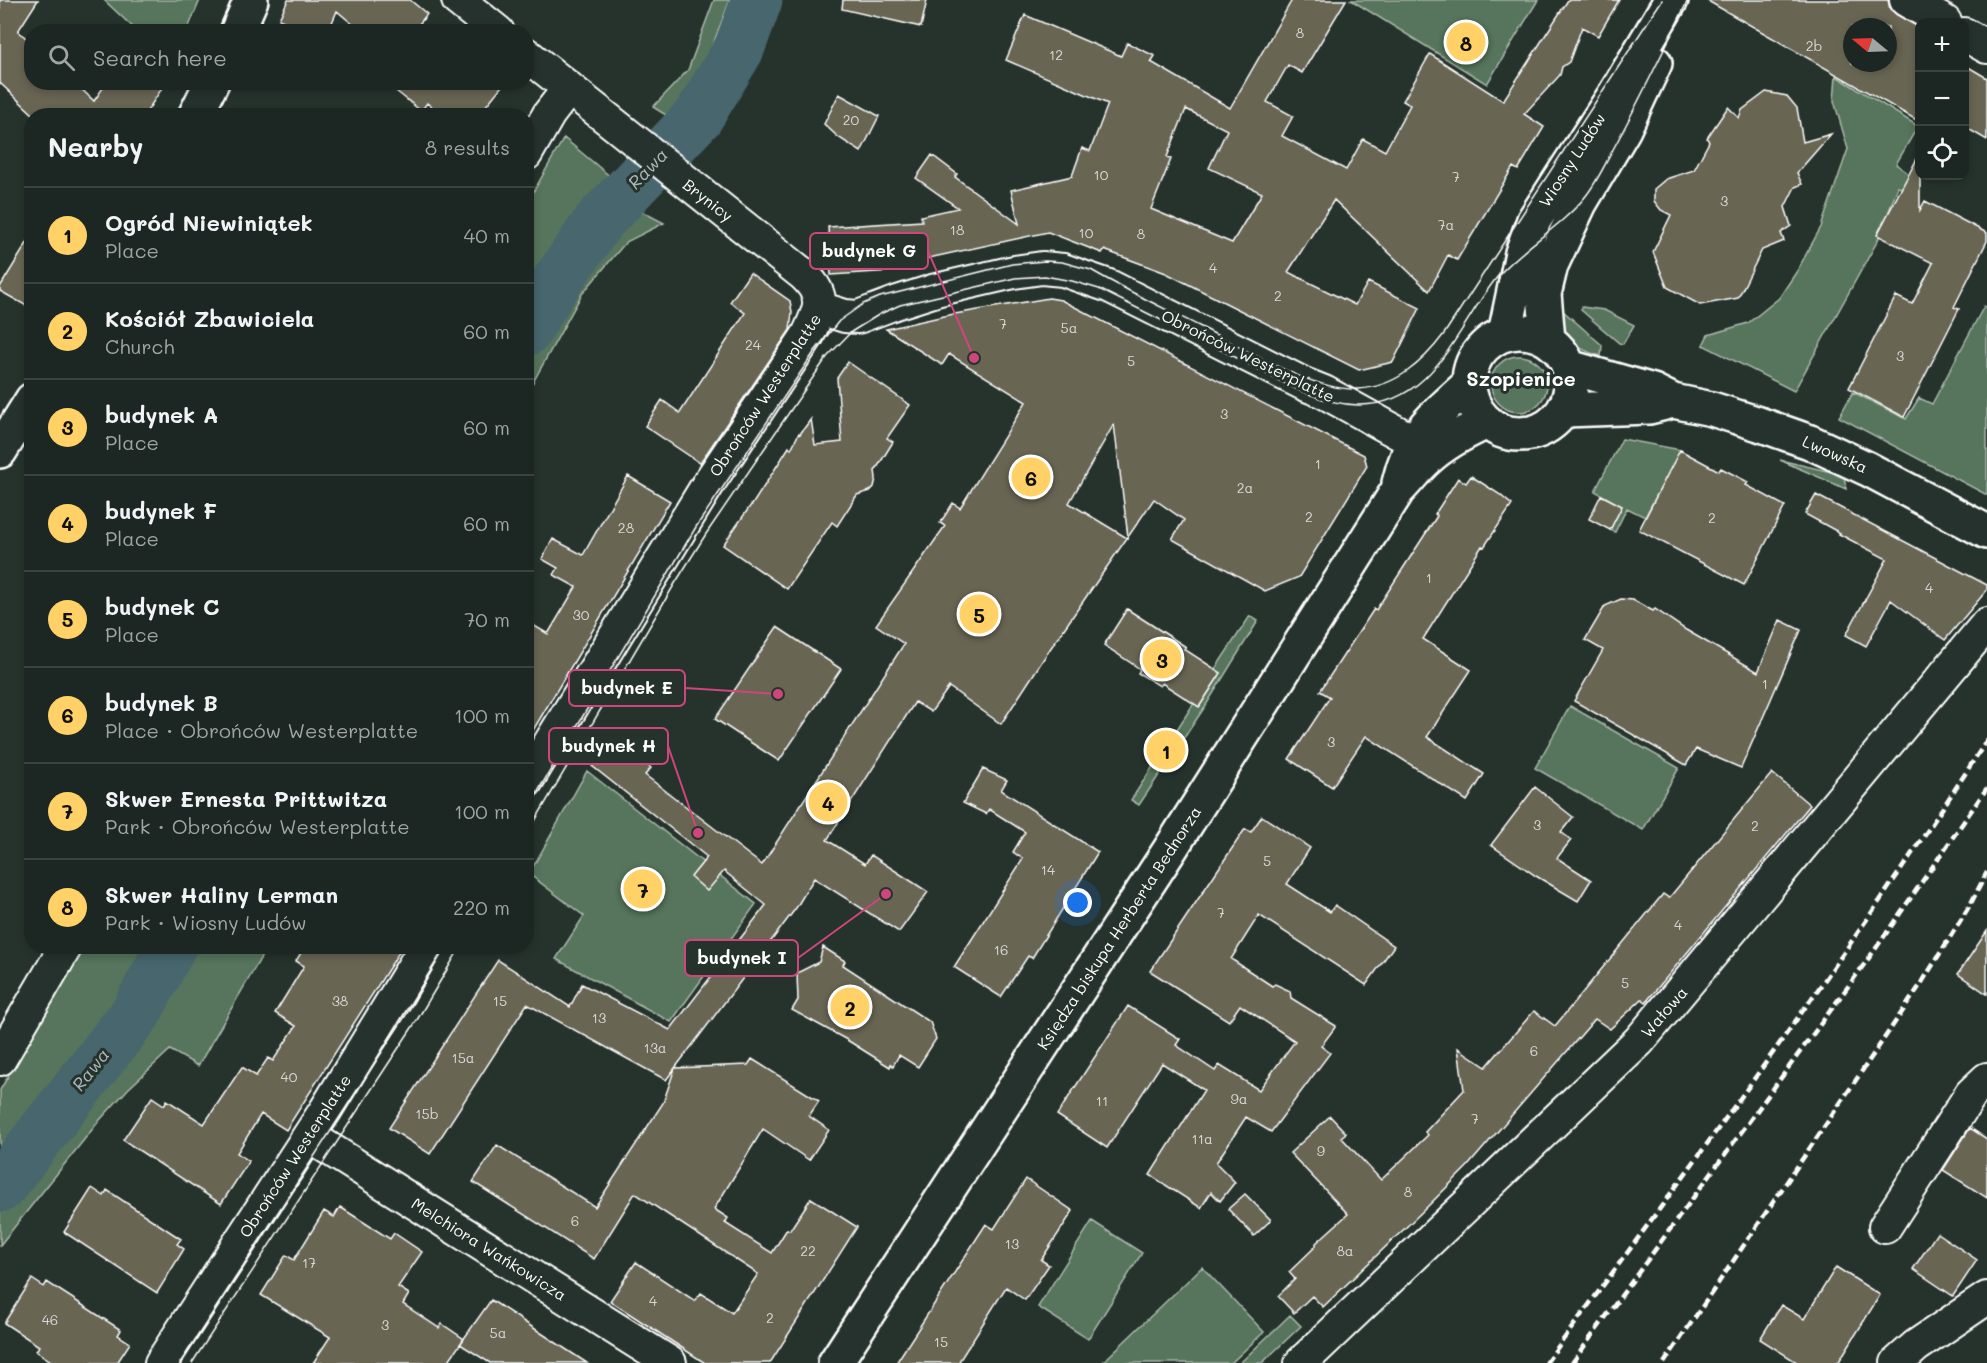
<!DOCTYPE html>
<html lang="en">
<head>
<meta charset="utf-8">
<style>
  :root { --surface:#1c2622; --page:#29322f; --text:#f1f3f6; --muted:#a0a5a5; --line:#3a4340; --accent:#ffd166 }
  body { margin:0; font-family:Mali,sans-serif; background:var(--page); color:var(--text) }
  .controls { position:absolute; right:18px; top:18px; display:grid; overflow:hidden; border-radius:12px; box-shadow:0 3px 9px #0003 }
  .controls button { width:54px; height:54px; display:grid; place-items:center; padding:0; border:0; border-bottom:2px solid var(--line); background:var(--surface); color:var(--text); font:30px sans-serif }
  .compass { position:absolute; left:1843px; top:18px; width:54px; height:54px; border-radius:50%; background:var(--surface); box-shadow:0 3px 9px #0003; rotate:289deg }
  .you { position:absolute; left:1078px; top:903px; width:21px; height:21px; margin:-15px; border:4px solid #fff; border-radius:50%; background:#1a73e8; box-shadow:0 0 0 9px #1a73e833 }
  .badge { display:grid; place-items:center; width:39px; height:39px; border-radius:50%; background:var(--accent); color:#111; font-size:20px; font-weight:700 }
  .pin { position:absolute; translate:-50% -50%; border:3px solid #fff; box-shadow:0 2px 6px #0006 }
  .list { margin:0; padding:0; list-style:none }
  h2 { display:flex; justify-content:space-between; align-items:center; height:78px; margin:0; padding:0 24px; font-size:26px }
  h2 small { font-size:20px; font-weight:400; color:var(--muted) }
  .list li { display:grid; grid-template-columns:39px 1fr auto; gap:18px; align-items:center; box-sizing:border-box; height:96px; padding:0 24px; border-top:2px solid var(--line) }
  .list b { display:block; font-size:22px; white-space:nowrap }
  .list p { margin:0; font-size:20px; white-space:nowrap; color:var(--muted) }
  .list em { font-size:20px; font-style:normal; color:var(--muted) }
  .icon { flex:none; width:33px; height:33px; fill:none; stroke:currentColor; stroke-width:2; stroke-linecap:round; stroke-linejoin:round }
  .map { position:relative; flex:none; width:1987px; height:1363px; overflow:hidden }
  .search { position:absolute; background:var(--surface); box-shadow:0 3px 9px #0003; left:24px; top:24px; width:510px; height:66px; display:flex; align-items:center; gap:15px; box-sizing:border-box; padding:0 21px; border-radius:24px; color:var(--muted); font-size:22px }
  .panel { position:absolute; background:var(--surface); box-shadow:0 3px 9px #0003; left:24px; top:108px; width:510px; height:846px; border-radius:24px }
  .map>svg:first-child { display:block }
</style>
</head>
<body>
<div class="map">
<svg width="1987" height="1363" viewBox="0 0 1987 1363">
  <rect width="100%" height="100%" fill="#26332d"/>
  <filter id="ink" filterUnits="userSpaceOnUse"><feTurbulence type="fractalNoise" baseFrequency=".0167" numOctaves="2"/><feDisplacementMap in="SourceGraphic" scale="12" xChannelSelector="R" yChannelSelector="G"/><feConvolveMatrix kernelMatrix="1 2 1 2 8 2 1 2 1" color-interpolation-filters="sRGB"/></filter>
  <g filter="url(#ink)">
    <!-- green -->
    <path fill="#57745b" stroke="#abbaad" stroke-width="1.5" d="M104 0H200L187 31 138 32Z
      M714 0H730L703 70 669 117 653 107 688 70Z
      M1351 0H1538L1487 84Z
      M1836 76 1918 126 1896 164 1917 180 1912 191 1898 187 1878 240 1794 391 1703 345 1708 335 1748 323 1779 298 1797 271 1821 227 1848 149 1834 101Z
      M564 138 612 178 570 223 527 293V203Z
      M639 210 664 223 626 242 582 294 527 393V361L567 292 597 250Z
      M1555 304 1602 345 1601 356C1571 349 1561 332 1555 304Z
      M1984 306 1987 308V495L1839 417 1853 392 1906 419 1919 398 1932 404Z
      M1582 307 1604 310 1634 325 1623 344 1619 343 1581 310Z
      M1491 384a28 28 0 1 1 56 0a28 28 0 1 1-56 0Z
      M1622 439 1681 450 1645 517 1627 508 1615 532 1610 530 1622 506 1595 491Z
      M1780 460 1844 475 1846 489Z
      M1250 616 1258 621 1206 705 1139 805 1131 800 1194 703 1200 706 1221 673 1215 669Z
      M1570 706 1679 768 1643 830 1535 768Z
      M587 771 756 904 671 1022 556 959 584 916 529 874Z
      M84 947H150L119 1007 93 1043 0 1156V1090Z
      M188 947H267L198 1066 170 1050 128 1089 99 1121 0 1245V1208L135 1042Z
      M1092 1221 1142 1253 1088 1339 1038 1307Z
      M1202 1267 1264 1332 1231 1363H1102Z
      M1290 1315 1301 1326 1262 1363H1240Z"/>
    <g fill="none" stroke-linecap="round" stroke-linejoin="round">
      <!-- river -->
      <path stroke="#47666d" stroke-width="51" d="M526 331 551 290 599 221 698 117 739 49 757 0
        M0 1187 136 1013 171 946"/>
    </g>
    <!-- building -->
    <path fill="#686552" stroke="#fff" stroke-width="1.5" fill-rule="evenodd" d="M0 0H38L18 31 32 43V82H74L94 101 107 82H166L144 116H35L0 83Z
      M288 0H410L427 14 413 32H362L337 11 328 32H307L279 19Z
      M843 0H927L921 27 842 9Z
      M1292 0H1346L1302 73 1288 65 1267 102 1293 116 1282 136 1346 170 1363 139 1385 151 1410 105 1403 101 1430 54 1503 101 1568 0H1619L1598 36 1582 27 1569 62 1562 67 1560 75 1524 114 1544 127 1518 170 1513 167 1457 260 1448 255 1429 291 1334 200 1288 272 1355 305 1368 282 1420 308 1393 362 1359 370 1166 273 1104 250 1102 253 1048 232 892 266V271L831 275 828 227 922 221 921 216 958 208 916 178 932 155 957 174 955 177 1019 224 1011 190 1072 176 1082 148 1090 151 1108 104 1006 60 1025 15 1121 56 1127 43 1155 56 1151 62 1230 108ZM1186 109 1227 130 1209 168 1262 193 1232 243 1151 209 1171 159 1167 157Z
      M1706 0H1888L1890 9 1897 15 1920 28V122ZM1852 27H1888V63H1852Z
      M1965 65 1987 78V140L1965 127Z
      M385 82H505L478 116H443L427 103 421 111Z
      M1766 92 1787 96 1797 108 1803 142 1831 134 1797 173 1802 184 1795 187 1785 207 1791 226 1781 233 1784 241 1762 250 1738 298 1700 305 1667 287 1653 252 1671 215 1661 210 1654 201V189L1666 179 1694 170 1709 142 1707 138 1728 107 1739 118 1742 110Z
      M839 94 879 116 861 152 838 137 824 124Z
      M1920 153V210L1925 201 1987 233V241L1954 307 1959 309 1904 417 1849 388 1896 296 1912 304 1933 263 1877 235Z
      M32 235V309L0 291V287Z
      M750 273 790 301 792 312 790 330 700 463 645 426 662 400 680 413 745 313 730 302Z
      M1049 298 1061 300 1364 455 1367 466 1299 577 1265 591 1172 539 1184 520 1154 499 1128 537 1114 424 1069 503 1127 538 1050 649 1001 724 949 687 931 712 915 702 827 840 865 864 871 855 928 892 899 932 814 878 796 908 666 1080 527 1004 430 1154 389 1128 498 960 570 1007 582 984 670 1030 766 905 724 871 707 891 691 877 707 857 592 766 609 735 651 768 645 775 762 865 904 644 876 625 945 526 940 523 953 503 960 508 1026 402 949 354 942 365 886 329 949 315Z
      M848 362 910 405 887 438 893 442 875 471 876 478 874 487 870 491 857 495 837 526 832 522 787 589 723 545 751 505H752L789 447 791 449 799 433 800 434 811 419 815 445 842 442 837 378Z
      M1680 450 1719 471 1721 468 1748 482 1746 485 1785 506 1744 585 1639 530Z
      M628 476 670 501 526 742V621L548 634 576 587 554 575 558 568 542 559 553 539 583 555Z
      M1471 476 1499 494 1512 505 1484 547 1482 546 1423 639 1471 670 1427 737 1484 774 1467 801 1366 736 1332 787 1289 759 1330 697 1320 691 1374 609 1376 610 1437 516 1435 514 1458 478 1466 483Z
      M1601 495 1622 506 1610 530 1589 519Z
      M1816 495 1987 585V590L1945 640 1891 600 1866 646 1846 635 1887 559 1839 534 1840 533 1805 514Z
      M1621 599 1633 600 1653 611 1655 609 1686 630 1758 672 1780 620 1801 630 1741 768 1696 749 1686 765 1574 701 1603 650 1585 640 1605 606Z
      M1127 609 1186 647 1184 649 1221 673 1199 707 1162 683 1160 686 1138 673 1140 669 1104 645Z
      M777 627 841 669 779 761 715 719Z
      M983 769 1007 780 1001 790 1098 852 1032 958 1028 956 1001 997 954 967 1023 859 1013 852 1025 832 989 809 986 814 963 803Z
      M1772 773 1810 805 1646 1002 1642 999 1610 1029 1595 1019 1467 1167 1426 1208 1323 1307 1312 1296 1294 1313 1278 1296 1295 1279 1289 1272 1316 1246V1243L1348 1214 1290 1153 1330 1116 1346 1133 1341 1137 1381 1180 1428 1135 1425 1132 1464 1090 1458 1048 1486 1067 1534 1011 1555 1026 1663 894 1669 898Z
      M1535 787 1573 817 1561 832 1571 840 1557 858 1591 880 1578 901 1536 876 1491 845Z
      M1262 816 1310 848 1287 884 1330 912 1335 905 1394 946 1366 985 1259 915 1231 959 1272 986 1275 984 1290 991 1291 998 1336 1026 1321 1046 1330 1053 1271 1132 1246 1117 1216 1163 1235 1182 1220 1201 1211 1192 1201 1208 1150 1175 1204 1090 1162 1063 1107 1148 1057 1115 1128 1006 1180 1039 1176 1045 1215 1071 1219 1065 1259 1090 1295 1041 1240 1005 1229 1021 1150 971 1245 829 1251 832Z
      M1987 931V994L1958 974Z
      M305 946H403L286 1130 261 1114 237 1153 249 1161 221 1204 123 1140 152 1097 164 1105 167 1100 204 1124 242 1067 256 1076 268 1058 273 1061 296 1026 275 1013 304 966 296 961Z
      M823 947 845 961 843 965 930 1022 936 1039 918 1067 899 1055 893 1066 891 1064 890 1067 847 1040 792 1010 798 1000 797 973 819 962Z
      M752 1059 819 1101 809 1116 829 1130 809 1160 763 1129 714 1209 728 1218 725 1223 772 1253 787 1229 790 1230 811 1198 857 1227 770 1363H705L610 1301 636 1262 695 1301 701 1293 732 1313 758 1274 635 1193 594 1259 473 1182 497 1145 595 1207 663 1103 675 1068 748 1065Z
      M1970 1128 1987 1139V1198L1943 1170Z
      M1026 1179 1073 1211 1041 1260 1049 1265 1025 1300 1006 1287 958 1363H896L986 1224 994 1229Z
      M92 1188 104 1196 107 1190 181 1239 177 1244 184 1249 157 1293 64 1232Z
      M1245 1194 1271 1220 1254 1236 1228 1209Z
      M340 1207 390 1239 394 1233 422 1252 398 1287 409 1294 403 1304 439 1328 442 1324 464 1339 447 1363H313L330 1337 261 1295 286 1255 294 1260 324 1211 334 1217Z
      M1937 1233 1977 1260 1953 1296 1913 1269Z
      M1836 1267 1880 1295 1838 1363H1798L1760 1339 1781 1305 1804 1319Z
      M32 1279 44 1287 47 1282 121 1330 118 1335 130 1343 117 1363H54L36 1351 39 1346 4 1323Z
      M491 1300 532 1327 587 1363H490L460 1344Z"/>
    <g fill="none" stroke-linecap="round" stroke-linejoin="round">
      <!-- street casing -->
      <g stroke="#fff" stroke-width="36">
        <path id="street" d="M458 0 498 32
          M1906 0 1945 22
          M1964 34 1987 47
          M526 54 804 275C827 297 820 309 808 335L710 481 526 782
          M526 154 549 114 569 88
          M819 308 845 316 858 317 898 302 936 290 1014 272 1042 268 1063 270 1109 286 1304 384 1324 392 1413 441
          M0 1059 66 946
          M309 1136 670 1363
          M1885 1227 1971 1094 1987 1079
          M161 1363 325 1111 426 946
          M1301 1363 1639 1041 1987 624
          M1897 1363 1916 1346 1987 1298"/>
      </g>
      <!-- secondary casing -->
      <g stroke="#fff" stroke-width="38">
        <path id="secondary" d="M237 32 251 0
          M195 116 212 82
          M1469 383a51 51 0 1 1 102 0a51 51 0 1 1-102 0Z
          M1505 334 1522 253 1534 220 1615 94 1671 0
          M1548 340 1544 294 1551 265 1580 203 1624 129 1655 63
          M1569 367 1653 391 1673 401 1712 409 1759 424 1810 442 1868 469 1987 532
          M1564 410 1649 407 1669 402
          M0 451 32 400
          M1399 483C1411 431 1432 419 1469 384
          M835 1363 1171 848 1398 490C1408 480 1416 469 1427 459 1444 443 1465 432 1487 422"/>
      </g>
      <!-- street -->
      <use href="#street" stroke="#26332d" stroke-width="32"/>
      <!-- secondary -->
      <use href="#secondary" stroke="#26332d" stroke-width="33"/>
      <!-- tram -->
      <path stroke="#fff" stroke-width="1.5" d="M526 811 696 527 815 351 839 321 863 304 880 297 1012 264 1045 261 1062 262 1091 270C1127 291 1164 308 1201 327 1244 348 1310 391 1358 389 1396 387 1423 362 1444 334L1662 0
        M526 836 674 585 706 534 827 357 851 332 880 314 900 305 1015 278 1045 276 1072 281 1099 289C1145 312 1191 335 1237 358 1275 378 1314 404 1358 405 1435 406 1458 324 1498 276 1524 246 1560 228 1585 197 1598 181 1607 160 1617 142 1642 95 1665 48 1688 0
        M180 1363 406 1015 446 946
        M192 1363 417 1020 461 946"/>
      <!-- rail -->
      <path stroke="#fff" stroke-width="4.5" stroke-dasharray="9 4.5" stroke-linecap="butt" d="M1546 1363C1697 1158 1849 954 1987 740
        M1572 1363 1874 951 1987 788
        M1664 1363 1921 984 1970 905 1987 872"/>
    </g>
  </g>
  <g text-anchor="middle" stroke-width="6" stroke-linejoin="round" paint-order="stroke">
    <!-- number labels -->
    <g font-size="14" fill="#d9d8d4">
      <text x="1300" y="38">8</text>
      <text x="1814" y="51">2b</text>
      <text x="1056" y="60">12</text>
      <text x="851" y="125">20</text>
      <text x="1101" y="180">10</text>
      <text x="1456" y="182">7</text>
      <text x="1724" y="206">3</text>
      <text x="1446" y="230">7a</text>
      <text x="957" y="235">18</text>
      <text x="1086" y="238">10</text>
      <text x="1141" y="239">8</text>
      <text x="1213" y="273">4</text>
      <text x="1278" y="301">2</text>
      <text x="1003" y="329">7</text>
      <text x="1069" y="333">5a</text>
      <text x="753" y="350">24</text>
      <text x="1900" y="361">3</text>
      <text x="1131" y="366">5</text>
      <text x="1224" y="419">3</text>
      <text x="1318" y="469">1</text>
      <text x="1245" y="493">2a</text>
      <text x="1309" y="522">2</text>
      <text x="1712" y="523">2</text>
      <text x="626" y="533">28</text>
      <text x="1429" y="583">1</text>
      <text x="1929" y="593">4</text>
      <text x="581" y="620">30</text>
      <text x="1765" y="689">1</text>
      <text x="1331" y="747">3</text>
      <text x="1537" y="830">3</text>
      <text x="1755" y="831">2</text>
      <text x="1267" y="866">5</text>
      <text x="1048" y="875">14</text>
      <text x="1221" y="918">7</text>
      <text x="1678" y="930">4</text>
      <text x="1001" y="955">16</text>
      <text x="1625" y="988">5</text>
      <text x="340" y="1006">38</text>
      <text x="500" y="1006">15</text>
      <text x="599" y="1023">13</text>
      <text x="655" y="1053">13a</text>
      <text x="1534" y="1056">6</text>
      <text x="463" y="1063">15a</text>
      <text x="289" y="1082">40</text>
      <text x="1239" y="1104">9a</text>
      <text x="1102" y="1106">11</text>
      <text x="427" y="1119">15b</text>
      <text x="1475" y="1124">7</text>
      <text x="1202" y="1144">11a</text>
      <text x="1321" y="1156">9</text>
      <text x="1408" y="1197">8</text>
      <text x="575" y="1226">6</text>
      <text x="1012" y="1249">13</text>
      <text x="808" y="1256">22</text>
      <text x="1345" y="1256">8a</text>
      <text x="309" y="1268">17</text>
      <text x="653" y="1306">4</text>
      <text x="770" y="1323">2</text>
      <text x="50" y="1325">46</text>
      <text x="385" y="1330">3</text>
      <text x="498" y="1338">5a</text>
      <text x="941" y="1347">15</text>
    </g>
    <!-- street labels -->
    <g font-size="16" fill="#fff" stroke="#26332d">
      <text transform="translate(1572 160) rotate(-57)" y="6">Wiosny Ludów</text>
      <text transform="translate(708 200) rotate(38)" y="6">Brynicy</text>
      <text transform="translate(1248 356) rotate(26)" y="6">Obrońców Westerplatte</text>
      <text transform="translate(765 395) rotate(-57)" y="6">Obrońców Westerplatte</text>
      <text transform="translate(1835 454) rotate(24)" y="6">Lwowska</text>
      <text transform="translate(1119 928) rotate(-57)" y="6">Księdza biskupa Herberta Bednorza</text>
      <text transform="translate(1664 1012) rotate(-49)" y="6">Wałowa</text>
      <text transform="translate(295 1156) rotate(-57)" y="6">Obrońców Westerplatte</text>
      <text transform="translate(489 1249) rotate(32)" y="6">Melchiora Wańkowicza</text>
    </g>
    <!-- water labels -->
    <g font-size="18" font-style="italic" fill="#acbabd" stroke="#26332d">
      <text transform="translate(648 169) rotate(-46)" y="6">Rawa</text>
      <text transform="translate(91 1070) rotate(-52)" y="6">Rawa</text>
    </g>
    <!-- quarter labels -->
    <g font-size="20" font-weight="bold" fill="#fff" stroke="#26332d">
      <text x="1521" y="386">Szopienice</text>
    </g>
  </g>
  <!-- callouts -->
  <path fill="none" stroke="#ce467c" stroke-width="2" d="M974 358L928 251M778 694L685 688M698 833L668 746M886 894L798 958"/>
  <g fill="#ce467c" stroke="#26332d" stroke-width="2">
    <circle cx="974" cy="358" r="6"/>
    <circle cx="778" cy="694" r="6"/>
    <circle cx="698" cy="833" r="6"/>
    <circle cx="886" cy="894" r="6"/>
  </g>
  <g fill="#26332d" stroke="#ce467c" stroke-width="2">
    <rect x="810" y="233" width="118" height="36" rx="6"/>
    <rect x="569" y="670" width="116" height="36" rx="6"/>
    <rect x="549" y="728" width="119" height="36" rx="6"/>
    <rect x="685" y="940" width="113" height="36" rx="6"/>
  </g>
  <g font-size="18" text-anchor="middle" font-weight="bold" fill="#fff">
    <text x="869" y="257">budynek G</text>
    <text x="627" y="694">budynek E</text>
    <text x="609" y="752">budynek H</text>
    <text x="742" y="964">budynek I</text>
  </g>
</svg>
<div class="controls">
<button>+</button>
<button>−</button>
<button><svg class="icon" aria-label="locate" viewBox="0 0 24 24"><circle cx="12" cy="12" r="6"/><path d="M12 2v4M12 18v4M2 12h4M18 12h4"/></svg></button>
</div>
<svg class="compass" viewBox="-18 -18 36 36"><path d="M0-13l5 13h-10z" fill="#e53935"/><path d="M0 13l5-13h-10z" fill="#a0a5a5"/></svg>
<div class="you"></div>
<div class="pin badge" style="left:1166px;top:750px">1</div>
<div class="pin badge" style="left:850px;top:1007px">2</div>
<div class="pin badge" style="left:1162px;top:659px">3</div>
<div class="pin badge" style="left:828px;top:802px">4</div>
<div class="pin badge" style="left:979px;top:614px">5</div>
<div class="pin badge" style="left:1031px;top:477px">6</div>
<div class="pin badge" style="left:643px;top:889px">7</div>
<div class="pin badge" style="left:1466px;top:42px">8</div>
<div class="search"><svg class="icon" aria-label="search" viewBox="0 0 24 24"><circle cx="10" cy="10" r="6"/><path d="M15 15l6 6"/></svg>Search here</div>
<section class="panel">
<h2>Nearby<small>8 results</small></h2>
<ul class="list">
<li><span class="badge">1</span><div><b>Ogród Niewiniątek</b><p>Place</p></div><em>40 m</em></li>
<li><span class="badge">2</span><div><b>Kościół Zbawiciela</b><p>Church</p></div><em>60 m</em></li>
<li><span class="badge">3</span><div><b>budynek A</b><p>Place</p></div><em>60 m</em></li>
<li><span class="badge">4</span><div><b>budynek F</b><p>Place</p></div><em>60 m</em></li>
<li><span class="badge">5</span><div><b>budynek C</b><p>Place</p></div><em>70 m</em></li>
<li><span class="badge">6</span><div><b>budynek B</b><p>Place · Obrońców Westerplatte</p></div><em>100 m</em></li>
<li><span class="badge">7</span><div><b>Skwer Ernesta Prittwitza</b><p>Park · Obrońców Westerplatte</p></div><em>100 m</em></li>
<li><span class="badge">8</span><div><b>Skwer Haliny Lerman</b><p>Park · Wiosny Ludów</p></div><em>220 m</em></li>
</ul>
</section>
</div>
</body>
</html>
